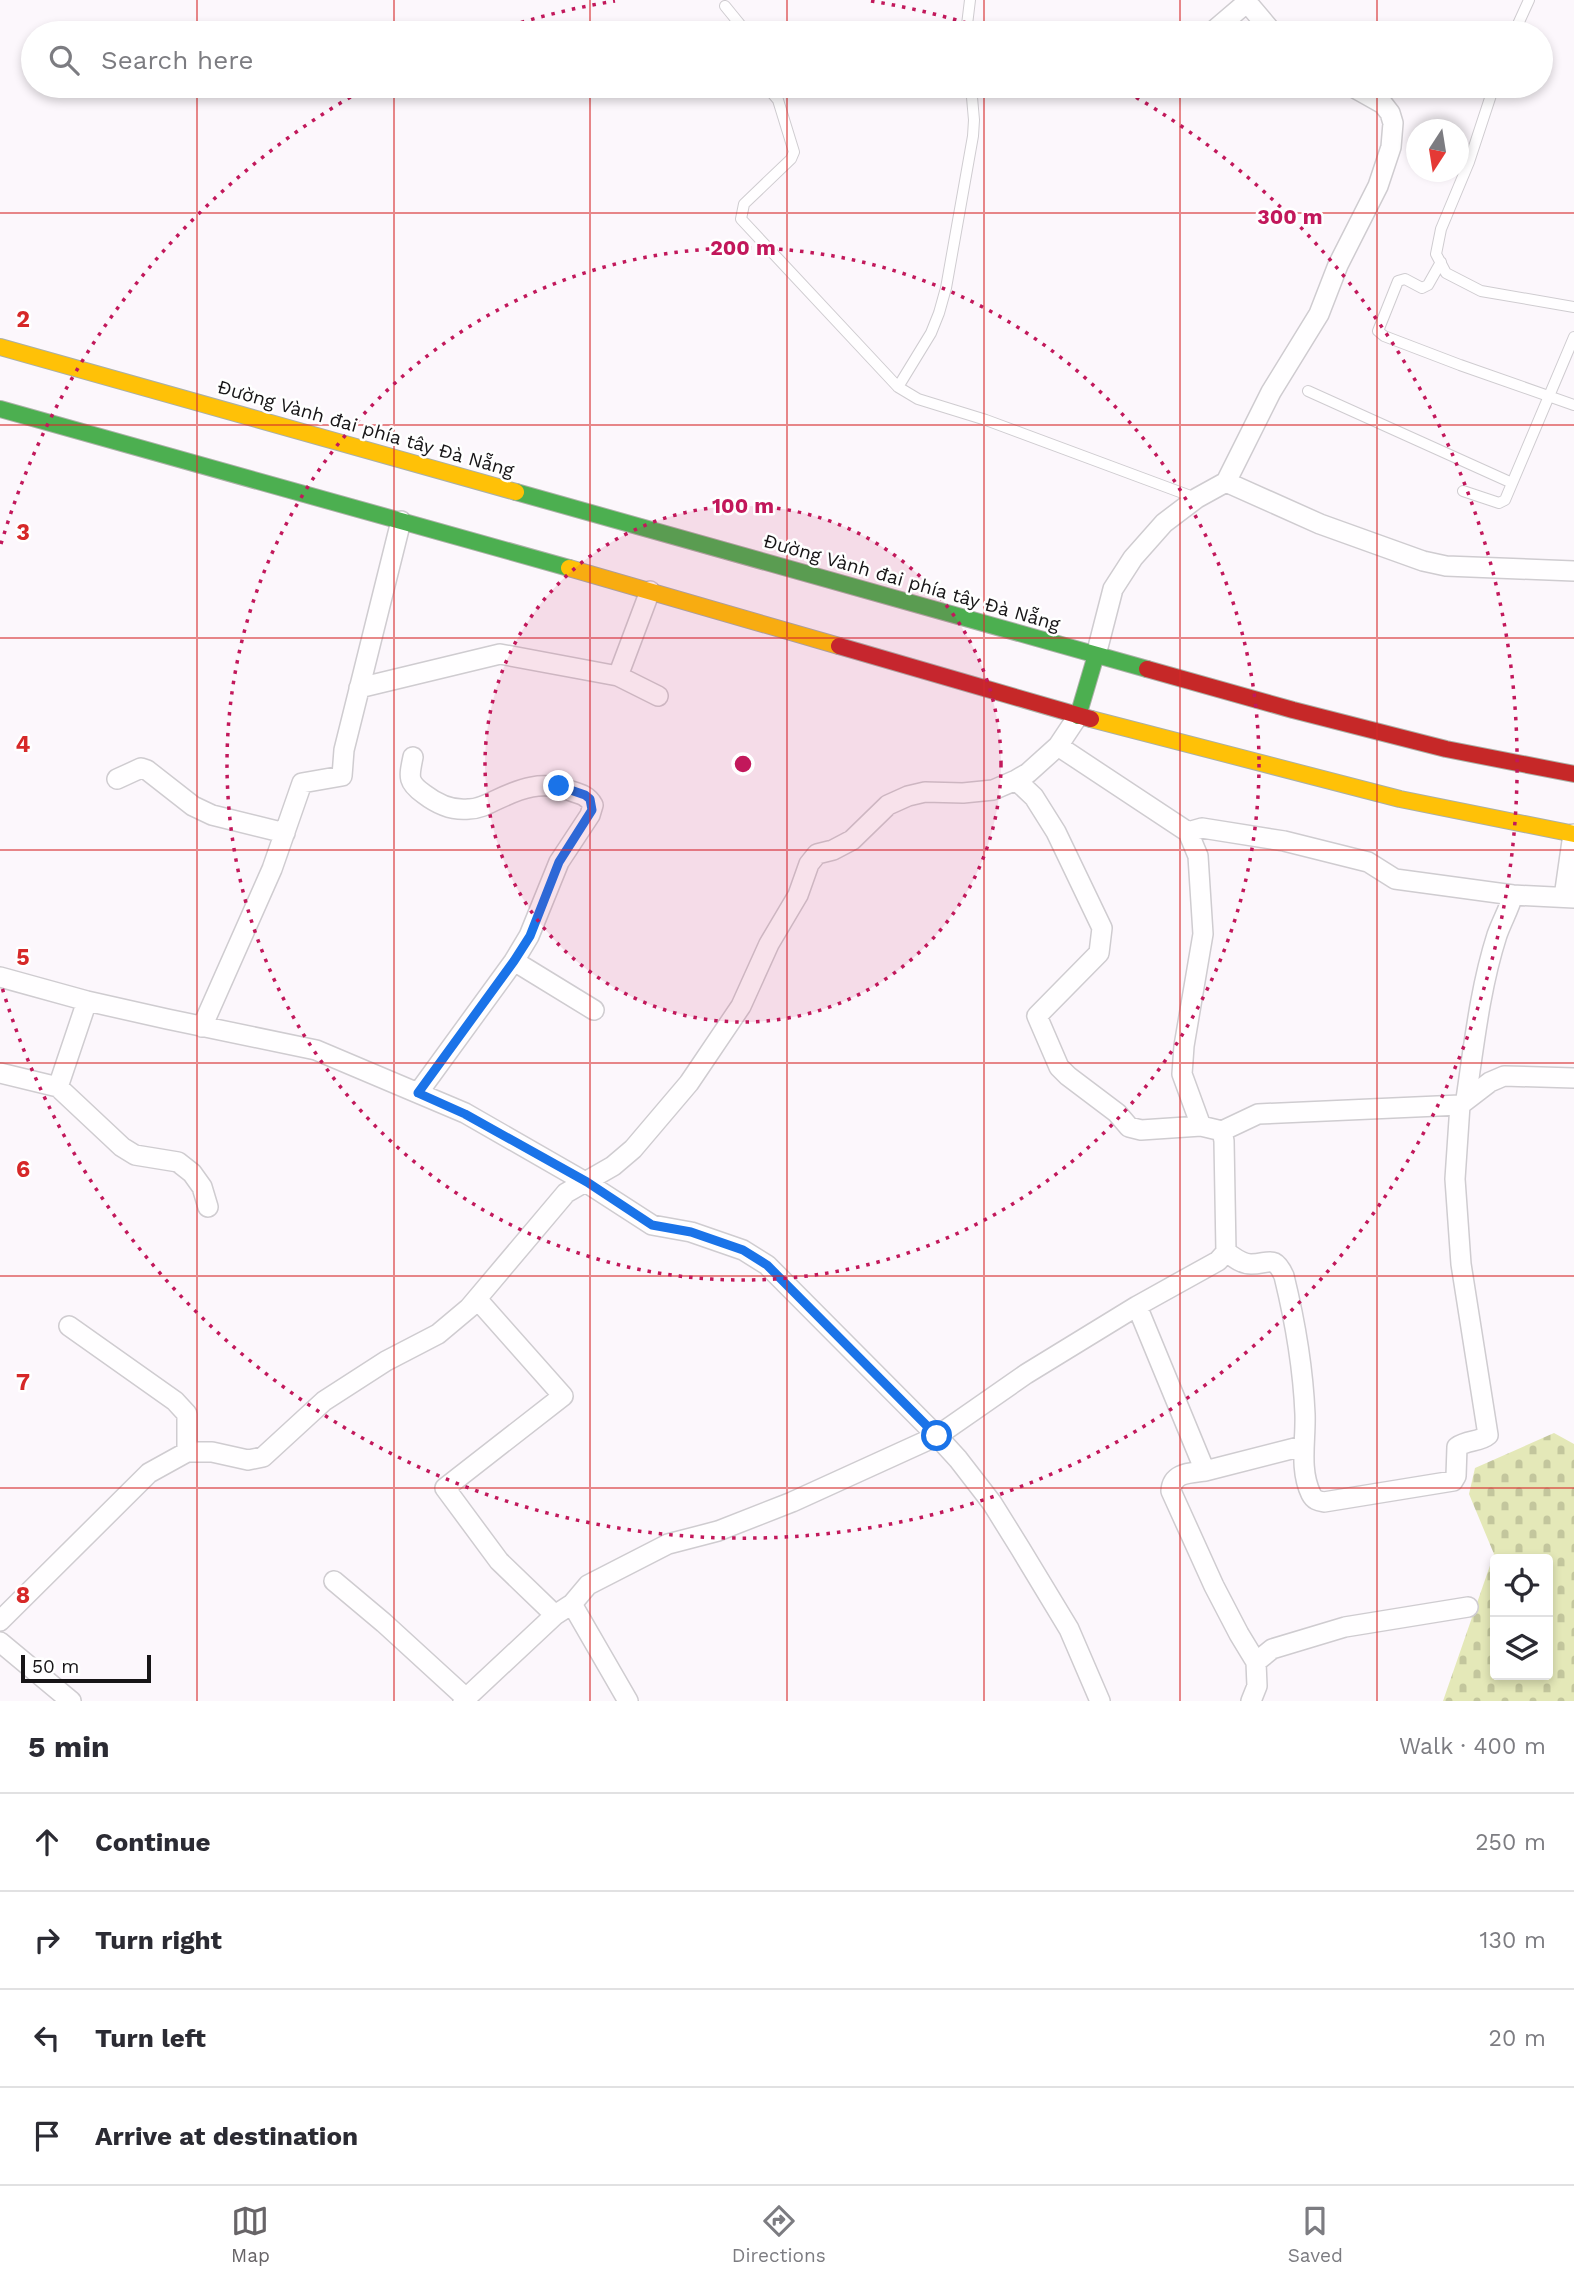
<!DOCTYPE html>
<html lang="en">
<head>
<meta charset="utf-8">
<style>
  :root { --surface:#fff; --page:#f7f7f7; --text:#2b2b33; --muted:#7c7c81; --line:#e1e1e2; --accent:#676467 }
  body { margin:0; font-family:"Work Sans",sans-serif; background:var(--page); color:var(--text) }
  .controls { position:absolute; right:21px; bottom:21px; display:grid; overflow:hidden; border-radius:7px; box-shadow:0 4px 10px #0003 }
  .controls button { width:63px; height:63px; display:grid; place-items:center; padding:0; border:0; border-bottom:2px solid var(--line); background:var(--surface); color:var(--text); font:35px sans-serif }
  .compass { position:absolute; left:1406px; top:119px; width:63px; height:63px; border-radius:50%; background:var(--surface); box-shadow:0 4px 10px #0003; rotate:192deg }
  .scale { position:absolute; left:21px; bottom:18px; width:130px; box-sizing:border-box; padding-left:7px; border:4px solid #171517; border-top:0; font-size:19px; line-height:24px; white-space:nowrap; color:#171517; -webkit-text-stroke:5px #fff; paint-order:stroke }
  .stop { position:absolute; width:21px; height:21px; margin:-16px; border:5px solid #1a73e8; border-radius:50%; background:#fff }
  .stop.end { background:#1a73e8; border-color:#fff; box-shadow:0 2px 7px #0008 }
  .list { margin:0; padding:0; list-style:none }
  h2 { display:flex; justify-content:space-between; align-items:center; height:91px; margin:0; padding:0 28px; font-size:30px }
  h2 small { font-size:23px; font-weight:400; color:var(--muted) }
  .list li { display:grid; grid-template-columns:46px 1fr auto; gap:21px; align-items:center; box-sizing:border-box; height:98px; padding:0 28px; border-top:2px solid var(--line) }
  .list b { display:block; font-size:26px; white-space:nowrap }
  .list em { font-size:23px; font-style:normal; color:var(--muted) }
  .icon { flex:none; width:38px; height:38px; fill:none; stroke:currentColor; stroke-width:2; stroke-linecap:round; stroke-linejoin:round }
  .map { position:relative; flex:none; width:1574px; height:1701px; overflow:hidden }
  .search { position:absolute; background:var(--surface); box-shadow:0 4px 10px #0003; left:21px; right:21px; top:21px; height:77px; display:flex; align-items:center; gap:18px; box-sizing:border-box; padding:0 24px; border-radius:38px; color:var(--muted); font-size:26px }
  .sheet { height:483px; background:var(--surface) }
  nav { display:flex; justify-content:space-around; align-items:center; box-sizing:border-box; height:98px; border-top:2px solid var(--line); background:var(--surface); font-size:19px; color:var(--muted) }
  nav a { display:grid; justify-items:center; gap:4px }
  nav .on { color:var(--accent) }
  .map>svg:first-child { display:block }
</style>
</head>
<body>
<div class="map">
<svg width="1574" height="1701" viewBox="0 0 1574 1701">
  <defs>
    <pattern id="cemetery-stones" width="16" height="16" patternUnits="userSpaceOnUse" patternTransform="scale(1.75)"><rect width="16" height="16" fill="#e4e8b8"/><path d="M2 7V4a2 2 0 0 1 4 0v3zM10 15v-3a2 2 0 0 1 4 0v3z" fill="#c3c69d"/></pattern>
  </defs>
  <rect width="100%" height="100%" fill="#fcf7fc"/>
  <!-- cemetery -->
  <path fill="url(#cemetery-stones)" fill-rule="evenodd" d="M1554 1433 1574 1444V1701H1443L1494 1554 1469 1494 1475 1468ZM1495 1559H1548V1675H1495Z"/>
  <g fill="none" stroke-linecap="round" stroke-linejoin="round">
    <!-- lane casing -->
    <g stroke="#cfccd0" stroke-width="12">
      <path id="lane" d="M725 6 747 33
        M966 33 970 0
        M1514 33 1529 0
        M766 86 778 100 794 152 791 159 744 204 741 219 898 387 918 399 986 420 1196 498
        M1494 86 1469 162 1441 229 1436 254 1446 273 1481 291 1574 307
        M1441 262 1428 285 1422 288 1405 279 1398 281 1378 331 1384 336 1460 365 1574 405
        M898 387 931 333 939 313 946 288 973 136 974 120 971 86
        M1308 391 1512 483
        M1463 491 1499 503 1505 500 1574 337"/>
    </g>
    <!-- street casing -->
    <g stroke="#cfccd0" stroke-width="22">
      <path id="street" d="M1211 33 1245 4 1251 7 1273 33
        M1226 482 1320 524 1423 561 1446 566 1574 571
        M1096 655 1113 589 1133 558 1164 523 1197 498 1226 482 1271 392 1319 314 1338 265 1378 186 1391 147 1393 123 1390 113 1383 104 1351 86
        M618 676 658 696
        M359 688 500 654 618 676 650 591
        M1058 746 1188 832 1202 828 1284 841 1368 862 1395 879 1513 895 1574 898
        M413 757C409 777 407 782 424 794 437 804 452 811 469 809 478 809 486 805 494 801 521 788 542 780 571 791 581 794 588 796 593 805L590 815 559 862 529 936 514 961 418 1093
        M117 779 141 768 147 770 193 806 212 815 285 833
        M1016 780 1034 797 1056 832 1102 928 1099 953 1037 1016 1059 1067 1068 1076 1117 1113 1129 1127 1141 1130 1201 1126 1222 1131
        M1188 832 1198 856 1203 934 1184 1046 1182 1074 1201 1126
        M1564 897 1573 834
        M514 961 594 1010
        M0 977 87 1001 167 1019 316 1050 465 1113 587 1183 652 1225 691 1232 743 1250 767 1265 937 1436 958 1459 992 1503 1020 1548 1069 1629 1100 1701
        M202 1027 272 869 302 783 342 776 344 750 401 521
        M0 1073 58 1087 122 1147 135 1155 178 1162 192 1173 202 1187 208 1207
        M58 1087 87 1001
        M1466 1099C1474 1045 1480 988 1497 935 1502 921 1509 909 1513 895
        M1226 1252C1234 1257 1241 1264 1251 1264 1269 1264 1274 1254 1284 1276 1295 1321 1303 1367 1305 1414 1306 1440 1299 1469 1311 1494 1314 1500 1318 1501 1324 1502L1453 1481 1456 1476 1457 1447C1467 1440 1480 1442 1488 1435L1461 1264 1455 1179 1460 1105
        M477 1299 563 1396 445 1488 499 1561 555 1615
        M1137 1306 1205 1471 1303 1446
        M69 1326 175 1401 187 1414V1452
        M1205 1471C1191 1473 1172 1472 1171 1491L1214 1586 1239 1634 1256 1662 1257 1686 1251 1701
        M334 1581 384 1623 466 1698
        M572 1604 628 1701
        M0 1621 149 1473 187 1452H212L248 1460 263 1457 324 1401 386 1361 438 1334 469 1308 566 1193 613 1166 633 1149 689 1083 741 1006 769 944 798 895 809 864 817 854 833 850 852 840 888 805 908 796 925 792 963 793 993 790 1016 780 1028 773 1058 746 1078 716
        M0 1642 71 1701
        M1256 1662 1272 1649 1345 1627 1468 1607
        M463 1701 555 1615 572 1604 588 1585 668 1544 718 1531 792 1502 937 1436 1026 1374 1137 1306 1218 1261 1226 1252 1224 1141 1222 1131 1258 1114 1460 1105 1490 1082 1504 1076 1574 1078"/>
    </g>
    <!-- fast casing -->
    <g stroke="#aab0a6" stroke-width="18">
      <path id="fast" d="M0 409 569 568
        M516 492 1147 669
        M1078 716 1096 655"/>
    </g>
    <!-- slow casing -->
    <g stroke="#aab0a6" stroke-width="18">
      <path id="slow" d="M0 347 516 492
        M569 568 839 646
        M1091 719 1400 799 1574 834"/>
    </g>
    <!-- jam casing -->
    <g stroke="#aab0a6" stroke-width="18">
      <path id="jam" d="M839 646 1091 719
        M1147 669 1293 710 1446 749 1574 774"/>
    </g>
    <!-- lane -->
    <use href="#lane" stroke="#fffeff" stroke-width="10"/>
    <!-- street -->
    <use href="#street" stroke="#fffeff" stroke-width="19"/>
    <!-- fast -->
    <use href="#fast" stroke="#4caf50" stroke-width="16"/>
    <!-- slow -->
    <use href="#slow" stroke="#ffc107" stroke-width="16"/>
    <!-- jam -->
    <use href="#jam" stroke="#c62828" stroke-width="16"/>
  </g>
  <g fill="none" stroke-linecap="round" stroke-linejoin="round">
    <!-- route -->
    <path stroke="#1a73e8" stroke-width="9" d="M559 786 585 795 590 799 592 810 559 862 530 936 514 961 418 1093 465 1114 587 1182 652 1225 691 1232 743 1250 767 1265 937 1436"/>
  </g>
  <!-- grid -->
  <path fill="none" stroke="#d62828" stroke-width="2" stroke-opacity="0.55" d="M197 0V33M394 0V33M590 0V33M787 0V33M984 0V33M1180 0V33M1377 0V33M197 86V1701M394 86V1701M590 86V1701M787 86V1701M984 86V1701M1180 86V1701M1377 86V1701M0 213H1574M0 425H1574M0 638H1574M0 850H1574M0 1063H1574M0 1276H1574M0 1488H1574"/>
  <!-- distance rings -->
  <circle cx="743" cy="764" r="258" fill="#c2185b" fill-opacity=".12"/>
  <g fill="none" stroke="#c2185b" stroke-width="3.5" stroke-dasharray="3.5 7">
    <circle cx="743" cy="764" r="258"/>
    <circle cx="743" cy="764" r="516"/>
    <path d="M1 544A774 774 0 0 1 368 87M491 32A774 774 0 0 1 615 1M871 1A774 774 0 0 1 995 32M1118 87A774 774 0 1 1 1 984"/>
  </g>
  <g text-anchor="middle" stroke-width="5" stroke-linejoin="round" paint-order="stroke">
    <!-- street labels -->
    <g font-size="19" fill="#171517" stroke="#fff">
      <text transform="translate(366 428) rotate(16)" y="7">Đường Vành đai phía tây Đà Nẵng</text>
      <text transform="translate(912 582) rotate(16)" y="7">Đường Vành đai phía tây Đà Nẵng</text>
    </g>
  </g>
  <g font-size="23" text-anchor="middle" font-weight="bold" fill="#d62828" stroke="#fff" stroke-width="5" stroke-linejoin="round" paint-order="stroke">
    <text x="23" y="327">2</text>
    <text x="23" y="540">3</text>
    <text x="23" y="752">4</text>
    <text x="23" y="965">5</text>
    <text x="23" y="1177">6</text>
    <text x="23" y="1390">7</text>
    <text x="23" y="1603">8</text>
  </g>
  <circle cx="743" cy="764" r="10" fill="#c2185b" stroke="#fff" stroke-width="3.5"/>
  <g font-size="21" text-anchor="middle" font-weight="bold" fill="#c2185b" stroke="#fff" stroke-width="5" stroke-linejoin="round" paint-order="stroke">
    <text x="1290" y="224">300 m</text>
    <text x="743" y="255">200 m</text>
    <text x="743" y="513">100 m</text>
  </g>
</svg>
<div class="controls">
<button><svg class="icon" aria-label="locate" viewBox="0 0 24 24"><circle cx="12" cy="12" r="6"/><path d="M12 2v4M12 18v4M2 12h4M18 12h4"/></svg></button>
<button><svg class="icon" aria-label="layers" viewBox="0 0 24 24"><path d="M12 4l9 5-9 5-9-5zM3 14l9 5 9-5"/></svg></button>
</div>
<svg class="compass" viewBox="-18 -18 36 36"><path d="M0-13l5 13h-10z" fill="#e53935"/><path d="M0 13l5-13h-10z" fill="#7c7c81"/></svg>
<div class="scale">50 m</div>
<div class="stop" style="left:937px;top:1436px"></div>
<div class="stop end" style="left:559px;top:786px"></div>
<div class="search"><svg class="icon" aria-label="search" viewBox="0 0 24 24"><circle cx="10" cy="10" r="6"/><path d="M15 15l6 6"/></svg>Search here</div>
</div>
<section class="sheet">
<h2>5 min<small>Walk · 400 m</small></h2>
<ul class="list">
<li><svg class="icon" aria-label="ahead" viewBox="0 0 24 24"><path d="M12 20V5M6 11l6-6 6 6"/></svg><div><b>Continue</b></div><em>250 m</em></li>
<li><svg class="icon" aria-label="right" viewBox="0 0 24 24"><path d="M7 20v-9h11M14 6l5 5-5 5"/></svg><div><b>Turn right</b></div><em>130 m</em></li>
<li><svg class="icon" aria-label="left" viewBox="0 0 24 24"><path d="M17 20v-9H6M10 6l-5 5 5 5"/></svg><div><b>Turn left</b></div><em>20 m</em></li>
<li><svg class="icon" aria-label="arrive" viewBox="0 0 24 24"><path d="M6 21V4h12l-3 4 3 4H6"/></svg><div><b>Arrive at destination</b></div></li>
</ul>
</section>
<nav>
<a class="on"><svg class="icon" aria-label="map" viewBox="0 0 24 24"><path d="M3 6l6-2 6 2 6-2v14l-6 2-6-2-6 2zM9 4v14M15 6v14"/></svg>Map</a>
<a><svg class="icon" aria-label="directions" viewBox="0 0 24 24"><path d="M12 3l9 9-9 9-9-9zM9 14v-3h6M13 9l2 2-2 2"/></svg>Directions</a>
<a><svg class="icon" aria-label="saved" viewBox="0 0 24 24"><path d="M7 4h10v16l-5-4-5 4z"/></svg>Saved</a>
</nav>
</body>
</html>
